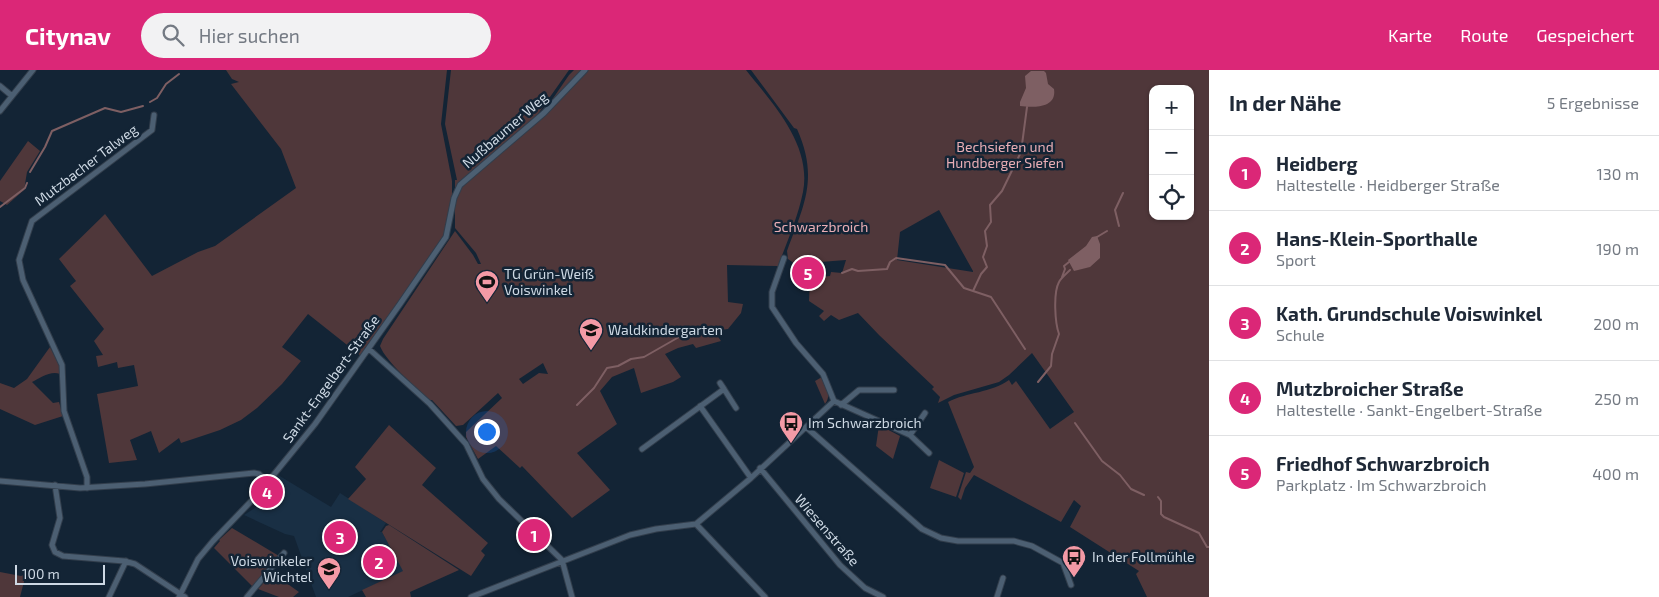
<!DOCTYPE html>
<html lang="de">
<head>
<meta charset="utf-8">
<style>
  :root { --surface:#fff; --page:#f2f2f3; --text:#1f2937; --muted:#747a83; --line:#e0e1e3; --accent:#db2777 }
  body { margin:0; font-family:"Exo 2",sans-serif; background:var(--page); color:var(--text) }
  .controls { position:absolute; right:15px; top:15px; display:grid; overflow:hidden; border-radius:10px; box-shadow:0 1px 4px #0004 }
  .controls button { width:45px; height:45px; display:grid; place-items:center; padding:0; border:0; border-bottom:1px solid var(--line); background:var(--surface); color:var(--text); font:25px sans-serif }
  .scale { position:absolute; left:15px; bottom:12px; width:90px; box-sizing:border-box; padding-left:5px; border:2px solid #ced9e4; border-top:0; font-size:14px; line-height:18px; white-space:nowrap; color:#ced9e4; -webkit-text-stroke:4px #132435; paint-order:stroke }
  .you { position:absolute; left:486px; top:361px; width:18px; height:18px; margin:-12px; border:4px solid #fff; border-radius:50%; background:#1a73e8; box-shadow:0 0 0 8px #1a73e833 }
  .badge { display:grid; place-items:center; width:32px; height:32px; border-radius:50%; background:var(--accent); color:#fff; font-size:16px; font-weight:700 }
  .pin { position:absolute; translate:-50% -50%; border:2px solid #fff; box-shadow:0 1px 5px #0006 }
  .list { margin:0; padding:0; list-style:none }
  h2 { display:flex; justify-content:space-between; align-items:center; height:65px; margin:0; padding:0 20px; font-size:21px }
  h2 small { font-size:16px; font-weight:400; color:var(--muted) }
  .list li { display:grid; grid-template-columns:32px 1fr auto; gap:15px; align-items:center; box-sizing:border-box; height:75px; padding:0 20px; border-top:1px solid var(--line) }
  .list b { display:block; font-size:19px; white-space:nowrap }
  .list p { margin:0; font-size:16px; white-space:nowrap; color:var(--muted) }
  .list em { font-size:16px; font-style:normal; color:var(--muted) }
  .icon { flex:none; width:28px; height:28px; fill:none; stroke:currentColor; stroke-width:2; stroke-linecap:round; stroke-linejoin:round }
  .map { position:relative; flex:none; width:1209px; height:527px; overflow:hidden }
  header { display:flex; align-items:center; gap:30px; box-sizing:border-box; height:70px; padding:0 25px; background:var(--accent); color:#fff }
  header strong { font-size:24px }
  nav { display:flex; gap:28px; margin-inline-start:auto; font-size:18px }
  .search { width:350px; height:45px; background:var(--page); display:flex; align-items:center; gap:12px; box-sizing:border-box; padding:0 18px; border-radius:28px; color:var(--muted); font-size:19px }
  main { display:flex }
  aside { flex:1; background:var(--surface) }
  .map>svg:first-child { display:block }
</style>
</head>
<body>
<header>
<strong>Citynav</strong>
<div class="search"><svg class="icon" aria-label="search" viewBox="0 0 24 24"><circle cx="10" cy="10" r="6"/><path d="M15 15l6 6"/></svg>Hier suchen</div>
<nav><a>Karte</a><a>Route</a><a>Gespeichert</a></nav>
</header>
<main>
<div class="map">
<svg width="1209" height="527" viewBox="0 0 1209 527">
  <rect width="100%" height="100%" fill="#132435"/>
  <!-- built -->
  <path fill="#192f44" d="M278 405 331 437 340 423 386 453 380 462H382L404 501 348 527H316L294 466 285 464 244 445 255 438 270 420 271 413Z"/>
  <!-- green -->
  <path fill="#4f373a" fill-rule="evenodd" d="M226 0H447L441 54 452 111V153L361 286 308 244 282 277 301 291 282 314 257 338 241 350 220 360 181 373 179 368 159 383 151 361 130 370 137 390 109 393 97 324 138 316 134 295 118 298 117 292 98 297 96 286 103 285 94 271 104 259 70 216 76 211 59 189 105 144 152 206 198 182 215 176 296 118 281 79 231 14 239 12 232 9Z
    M451 0H569L533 51 543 43 569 5 574 0H746C773 34 812 75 803 122 798 147 787 172 778 196L727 195 728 232 743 234 741 243 728 259 714 261 721 271 696 278 693 274 678 278 665 284 681 307 673 312 641 323 634 298 612 307 600 321 617 354 577 383 610 420 572 448 522 396 520 398 496 376 478 389 466 367V362L502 328 498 323 463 355 456 356 432 330H429C416 317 386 292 380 276L383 269 455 161 473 185 478 194H481L476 183 455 158V110H457L445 54ZM543 293 548 304 539 303 523 314 519 309Z
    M751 0H1209V527H1147L1136 504 1139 501 1070 457 1081 436 1074 430 1061 452 974 405 965 418 961 430 958 427 966 402 970 403 974 397 948 332C967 322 991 323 1009 310L1012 315 1016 311 1050 359 1074 342 1032 283 1009 305 999 312 954 325 938 333 940 327 932 319 934 317 879 265 858 243 839 250 831 245 824 251 819 246 824 241 809 231 810 208 830 206 831 202 842 203 846 190 795 194 788 189 787 181C804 135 819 108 797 59L794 58ZM1153 19H1190V146H1153ZM939 140 973 201V202L897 190 900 162Z
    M28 71 40 81 27 102 24 120 7 135 0 131V111Z
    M50 277 59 295 60 304C51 300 40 308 32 312L53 333 59 332 63 346 35 355 0 339V313L14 318 27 309Z
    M822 307C826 316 832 325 825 334L815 311Z
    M389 355 436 398 422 415 488 473 481 481 485 485 471 506 348 429 366 409 355 397Z
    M879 355 900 366 893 389 876 376Z
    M939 390 964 403 956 427 930 418Z
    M389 455 459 500 410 522 411 527H366L362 520 403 501 382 462 386 456Z
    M232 458 279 486 253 517 214 478 220 471 219 470Z
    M0 502 21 506 26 504 20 527H0Z
    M273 505H275L299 522 293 527H279L258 519 270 506Z"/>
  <!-- water -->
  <path fill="#7e5f63" d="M1031 1H1044L1046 3 1048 14 1054 19C1057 38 1034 38 1020 36V32L1026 18 1025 6Z
    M1097 166 1100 174V188L1090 197 1074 201 1068 190 1086 176 1092 167Z"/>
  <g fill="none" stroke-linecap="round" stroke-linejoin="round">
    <!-- stream -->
    <path stroke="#7e5f63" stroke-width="2" d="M150 32 157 28 166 14 179 4
      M30 102 45 77 52 61 105 38 121 42 143 36
      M0 137 25 118 27 113
      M1119 156 1115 140 1123 123
      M1097 167 1107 161
      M842 203 852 199 858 201 887 199 890 192 896 188 945 195 964 218 991 227 1025 279
      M1062 207 1065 199 1064 196 1069 192
      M973 221 981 204 987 197 983 187 987 176 985 161 991 152 990 135 1002 121 1021 82 1027 37
      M1038 312 1051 296 1052 284 1059 264C1055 253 1053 223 1059 212 1061 208 1066 204 1070 200
      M577 335 594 318 607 298 618 296 631 289 644 287 679 267 719 259
      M1075 353 1102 391 1120 405 1131 419 1144 425
      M1158 427 1161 431V444L1164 447 1199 463 1207 477H1209"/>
    <!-- street casing -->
    <g stroke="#323e4c" stroke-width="7">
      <path id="street" d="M0 16 12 26
        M0 41 33 0
        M784 188 772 222V237L796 273 823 304 834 331
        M369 279 430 334 466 374 483 409 499 429 562 490 572 527
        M724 319 736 338
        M834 331 910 365 929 383
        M841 335 859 320H894
        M700 336 751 408
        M806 357 922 459 941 468 958 471H1014L1032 476 1063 493 1071 515
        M910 365 925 343
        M642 379 724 319 720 313
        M760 398 840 495 865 518 883 527
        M0 411 80 418 145 414 254 403 259 404 267 412
        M55 415 60 448 52 475 55 482 63 486 124 491 135 494 185 527
        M87 418V407L64 341 62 295 23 210 19 190 32 151 152 60 154 45
        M696 454 751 408 834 331
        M696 454 765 527
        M109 527 126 491
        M179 527 198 489 213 471 258 424 315 354 400 234 446 167 454 128 460 115 544 43 585 0
        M247 527 284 483
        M471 527 630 465 656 459 696 454
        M997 527 1003 508"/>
    </g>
    <!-- street -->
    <use href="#street" stroke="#4c5f72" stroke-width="5"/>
  </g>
  <!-- icons -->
  <defs>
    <g id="stadium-pin" transform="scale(1.25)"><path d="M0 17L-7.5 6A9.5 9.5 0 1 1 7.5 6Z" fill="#f49aa6" stroke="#132435"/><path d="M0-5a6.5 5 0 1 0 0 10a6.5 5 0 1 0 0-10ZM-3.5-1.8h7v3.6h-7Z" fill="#111"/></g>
    <g id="school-pin" transform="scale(1.25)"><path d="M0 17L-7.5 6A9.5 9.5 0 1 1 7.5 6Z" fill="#f49aa6" stroke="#132435"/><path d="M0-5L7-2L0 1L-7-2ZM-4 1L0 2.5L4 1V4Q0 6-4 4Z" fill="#111"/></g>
    <g id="bus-pin" transform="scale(1.25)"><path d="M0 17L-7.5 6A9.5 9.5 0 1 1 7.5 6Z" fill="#f49aa6" stroke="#132435"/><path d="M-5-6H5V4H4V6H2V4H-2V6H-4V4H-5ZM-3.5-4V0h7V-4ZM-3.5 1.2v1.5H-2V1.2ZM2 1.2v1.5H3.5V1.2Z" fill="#111"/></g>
  </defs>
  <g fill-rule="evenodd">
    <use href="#stadium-pin" x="487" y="212"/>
    <use href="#school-pin" x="591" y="260"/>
    <use href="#bus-pin" x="791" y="353"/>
    <use href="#bus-pin" x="1074" y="487"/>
    <use href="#school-pin" x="329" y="499"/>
  </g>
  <g text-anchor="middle" stroke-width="5" stroke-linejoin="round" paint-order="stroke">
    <!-- street labels -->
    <g font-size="14" fill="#ced9e4" stroke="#132435">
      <text transform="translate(505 60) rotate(-41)" y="5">Nußbaumer Weg</text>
      <text transform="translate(86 95) rotate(-37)" y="5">Mutzbacher Talweg</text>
      <text transform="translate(331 309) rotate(-54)" y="5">Sankt-Engelbert-Straße</text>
      <text transform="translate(827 460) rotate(49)" y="5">Wiesenstraße</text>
    </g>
    <!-- park labels -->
    <g font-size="14" fill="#e9aeb5" stroke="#132435">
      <text x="1005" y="82">Bechsiefen und<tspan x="1005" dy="16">Hundberger Siefen</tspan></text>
      <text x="821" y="162">Schwarzbroich</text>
    </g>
    <!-- poi labels -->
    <g font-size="14" fill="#ced9e4" stroke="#132435" text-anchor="start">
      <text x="504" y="209">TG Grün-Weiß<tspan x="504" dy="16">Voiswinkel</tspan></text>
      <text x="608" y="265">Waldkindergarten</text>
      <text x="808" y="358">Im Schwarzbroich</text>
      <text x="1092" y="492">In der Follmühle</text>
      <text x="312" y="496" text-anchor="end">Voiswinkeler<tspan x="312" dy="16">Wichtel</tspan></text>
    </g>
  </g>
</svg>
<div class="controls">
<button>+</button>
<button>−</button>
<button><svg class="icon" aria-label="locate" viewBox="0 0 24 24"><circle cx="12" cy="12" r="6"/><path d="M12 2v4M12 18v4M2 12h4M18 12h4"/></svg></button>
</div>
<div class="scale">100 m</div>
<div class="you"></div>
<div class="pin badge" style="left:534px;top:465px">1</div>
<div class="pin badge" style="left:379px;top:492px">2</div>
<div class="pin badge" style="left:340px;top:467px">3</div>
<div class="pin badge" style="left:267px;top:422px">4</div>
<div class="pin badge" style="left:808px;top:203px">5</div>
</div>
<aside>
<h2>In der Nähe<small>5 Ergebnisse</small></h2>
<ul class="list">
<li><span class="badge">1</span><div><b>Heidberg</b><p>Haltestelle · Heidberger Straße</p></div><em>130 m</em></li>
<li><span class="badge">2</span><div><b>Hans-Klein-Sporthalle</b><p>Sport</p></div><em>190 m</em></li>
<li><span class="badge">3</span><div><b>Kath. Grundschule Voiswinkel</b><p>Schule</p></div><em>200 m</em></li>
<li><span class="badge">4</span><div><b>Mutzbroicher Straße</b><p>Haltestelle · Sankt-Engelbert-Straße</p></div><em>250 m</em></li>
<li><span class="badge">5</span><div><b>Friedhof Schwarzbroich</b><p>Parkplatz · Im Schwarzbroich</p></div><em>400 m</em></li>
</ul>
</aside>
</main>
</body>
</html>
